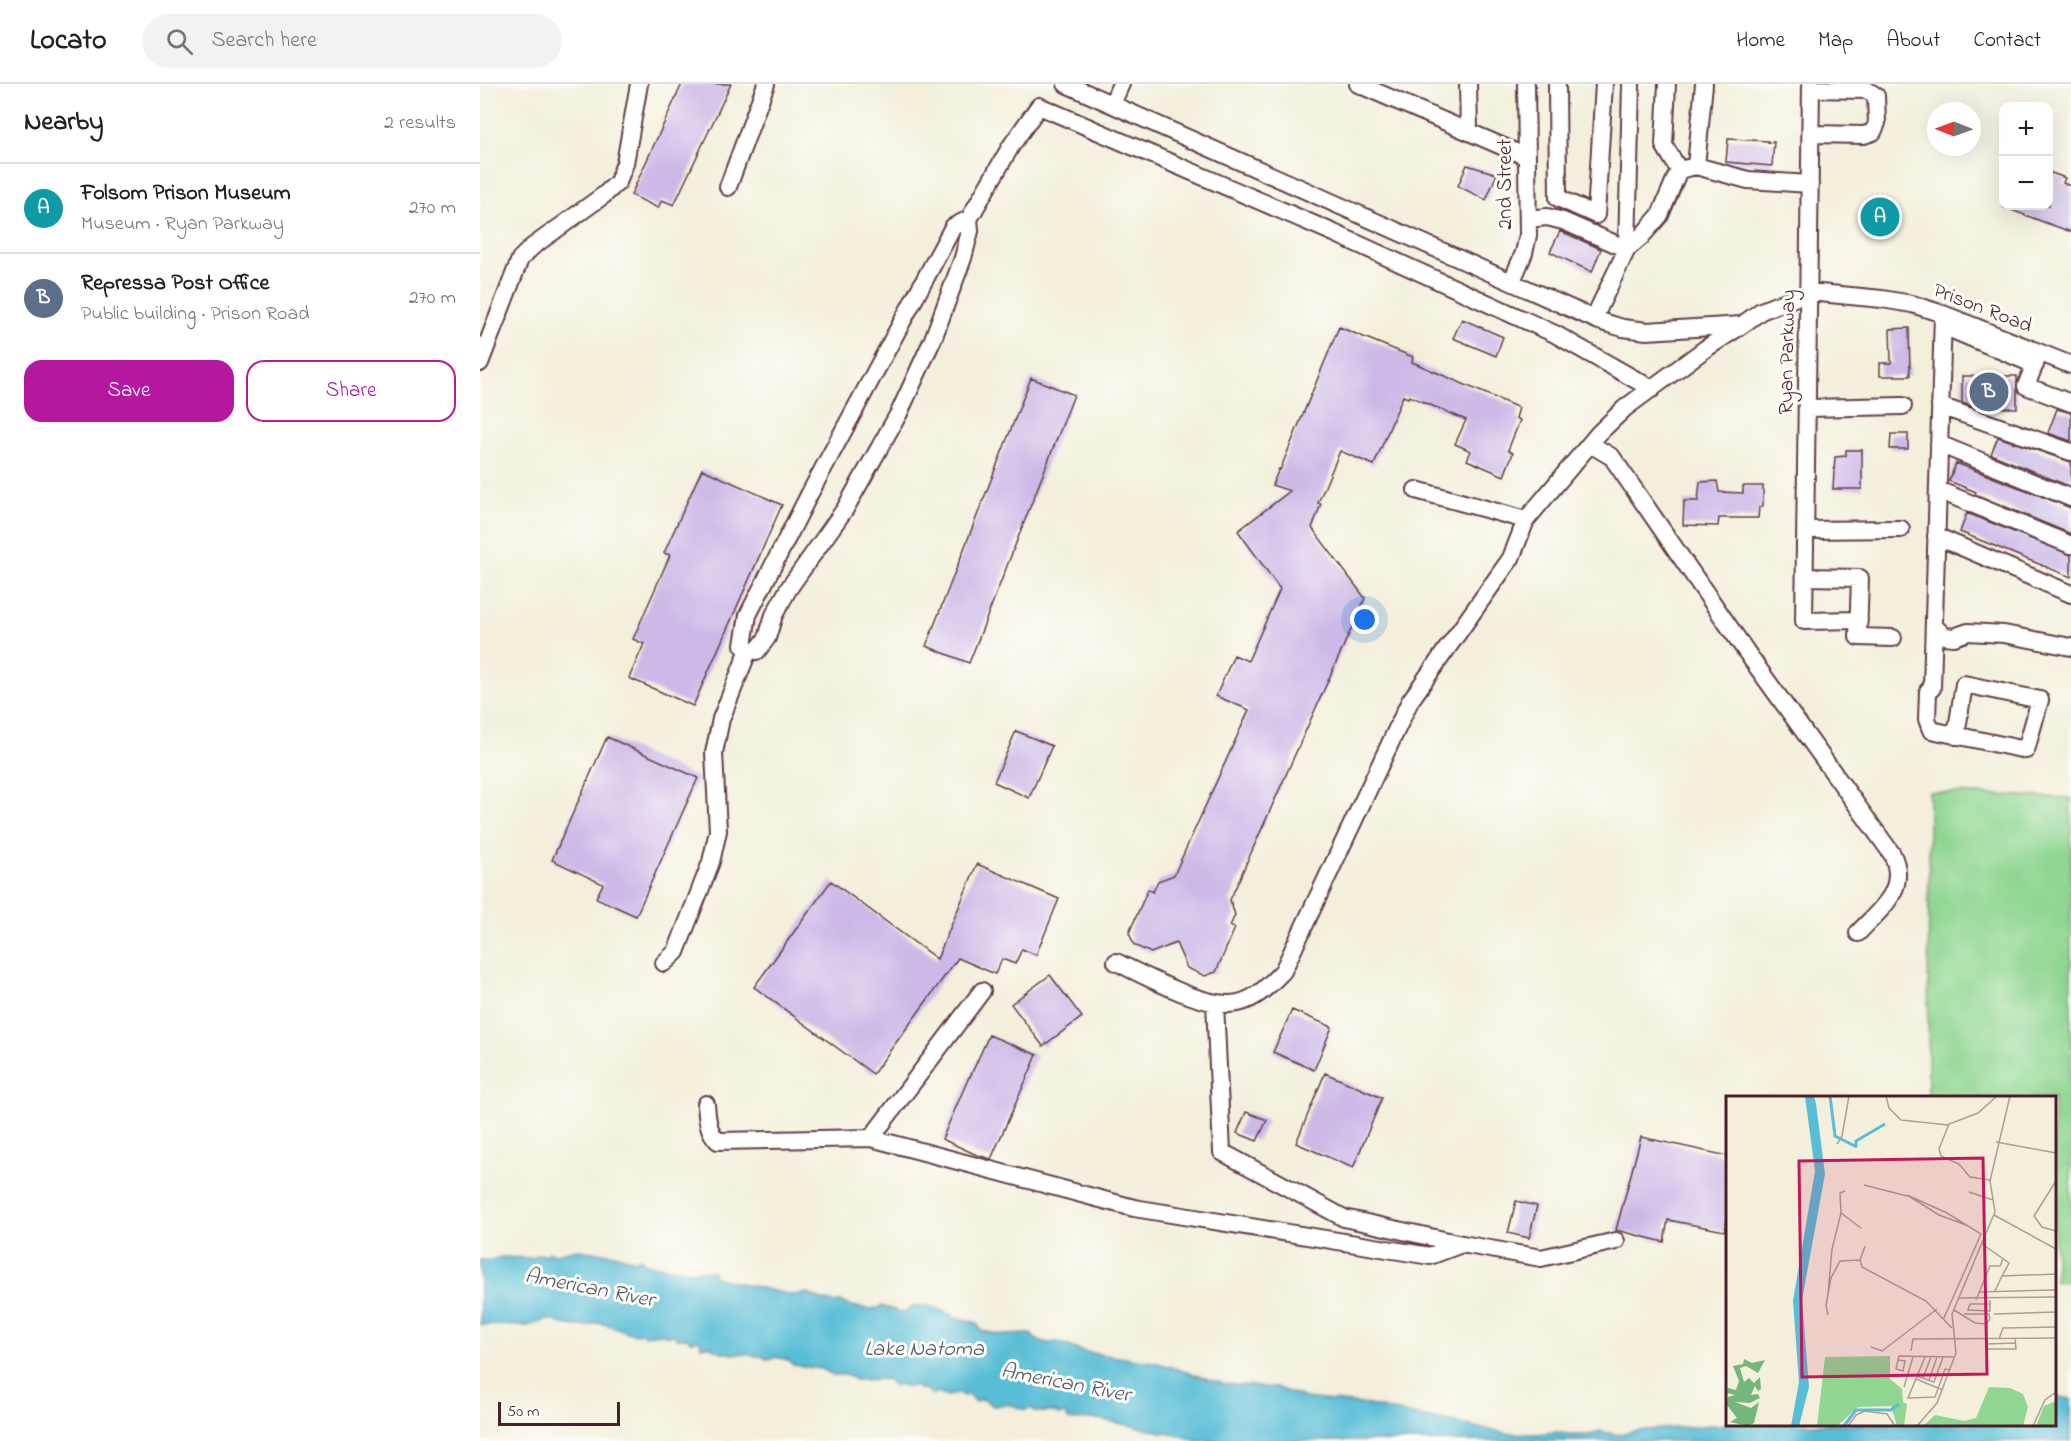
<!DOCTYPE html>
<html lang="en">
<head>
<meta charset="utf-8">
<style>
  :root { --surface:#fff; --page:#f2f2f2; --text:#202124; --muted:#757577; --line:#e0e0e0; --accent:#b5179e }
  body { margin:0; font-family:"Indie Flower",sans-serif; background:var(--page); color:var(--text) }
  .controls { position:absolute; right:18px; top:18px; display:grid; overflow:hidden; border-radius:12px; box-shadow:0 6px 24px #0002 }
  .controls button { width:54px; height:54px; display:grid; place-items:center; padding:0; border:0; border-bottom:2px solid var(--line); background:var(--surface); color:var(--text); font:30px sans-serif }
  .compass { position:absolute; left:1447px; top:18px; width:54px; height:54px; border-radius:50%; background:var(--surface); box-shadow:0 6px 24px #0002; rotate:271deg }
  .scale { position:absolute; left:18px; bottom:15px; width:122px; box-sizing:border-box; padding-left:6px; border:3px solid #4a1f2b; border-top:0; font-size:16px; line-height:21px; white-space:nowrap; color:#4a1f2b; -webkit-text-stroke:4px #fdfcf7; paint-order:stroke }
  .you { position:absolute; left:885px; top:536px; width:21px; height:21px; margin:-15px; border:4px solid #fff; border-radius:50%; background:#1a73e8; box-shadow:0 0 0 9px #1a73e833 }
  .badge { display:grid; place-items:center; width:39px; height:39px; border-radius:50%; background:var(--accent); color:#fff; font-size:20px; font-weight:700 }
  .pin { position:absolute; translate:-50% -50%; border:3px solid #fff; box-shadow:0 2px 6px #0006 }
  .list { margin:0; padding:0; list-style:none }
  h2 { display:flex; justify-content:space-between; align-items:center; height:78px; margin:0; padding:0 24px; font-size:26px }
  h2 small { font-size:20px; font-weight:400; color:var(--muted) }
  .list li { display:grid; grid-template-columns:39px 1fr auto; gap:18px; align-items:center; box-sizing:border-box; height:90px; padding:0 24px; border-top:2px solid var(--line) }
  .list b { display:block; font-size:22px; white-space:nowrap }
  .list p { margin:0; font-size:20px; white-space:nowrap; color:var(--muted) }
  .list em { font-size:20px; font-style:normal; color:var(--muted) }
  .actions { display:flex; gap:12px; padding:18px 24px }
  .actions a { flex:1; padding:14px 0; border:2px solid var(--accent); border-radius:18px; text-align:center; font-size:21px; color:var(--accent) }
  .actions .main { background:var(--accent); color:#fff }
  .icon { flex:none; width:33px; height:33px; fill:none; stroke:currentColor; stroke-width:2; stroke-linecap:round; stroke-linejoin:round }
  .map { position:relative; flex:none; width:1591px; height:1357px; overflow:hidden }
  header { display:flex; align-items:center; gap:36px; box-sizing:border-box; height:84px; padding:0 30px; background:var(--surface); border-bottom:2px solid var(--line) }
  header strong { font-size:28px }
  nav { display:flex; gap:33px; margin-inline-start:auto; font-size:21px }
  .search { width:420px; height:54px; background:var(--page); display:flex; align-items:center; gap:15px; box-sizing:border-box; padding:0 21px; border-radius:33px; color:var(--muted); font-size:22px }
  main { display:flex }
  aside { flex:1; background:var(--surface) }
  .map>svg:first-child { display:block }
</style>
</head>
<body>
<header>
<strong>Locato</strong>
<div class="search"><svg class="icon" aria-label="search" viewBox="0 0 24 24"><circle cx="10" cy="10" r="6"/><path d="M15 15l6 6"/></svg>Search here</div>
<nav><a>Home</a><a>Map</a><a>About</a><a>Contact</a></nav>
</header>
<main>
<aside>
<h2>Nearby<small>2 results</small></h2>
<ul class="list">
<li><span class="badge" style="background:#0f9aa8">A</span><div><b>Folsom Prison Museum</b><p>Museum · Ryan Parkway</p></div><em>270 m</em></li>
<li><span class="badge" style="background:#5c6f8a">B</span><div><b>Repressa Post Office</b><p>Public building · Prison Road</p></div><em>270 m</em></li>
</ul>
<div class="actions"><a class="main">Save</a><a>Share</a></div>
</aside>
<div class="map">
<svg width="1591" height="1357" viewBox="0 0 1591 1357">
  <rect width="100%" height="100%" fill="#fdfcf7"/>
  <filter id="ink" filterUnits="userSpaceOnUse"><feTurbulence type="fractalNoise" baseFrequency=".0167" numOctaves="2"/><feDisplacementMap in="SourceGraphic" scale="12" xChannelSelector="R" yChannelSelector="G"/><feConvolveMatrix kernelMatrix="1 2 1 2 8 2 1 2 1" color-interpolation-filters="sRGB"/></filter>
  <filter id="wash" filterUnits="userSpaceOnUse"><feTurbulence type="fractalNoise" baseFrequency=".008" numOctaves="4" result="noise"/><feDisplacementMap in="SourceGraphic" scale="24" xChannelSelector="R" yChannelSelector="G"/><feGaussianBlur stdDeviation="1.35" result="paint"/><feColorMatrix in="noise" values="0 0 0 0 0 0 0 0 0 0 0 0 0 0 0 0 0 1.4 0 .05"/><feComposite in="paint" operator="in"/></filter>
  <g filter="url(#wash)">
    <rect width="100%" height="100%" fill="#f3efdb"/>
    <!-- green -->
    <path fill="#8fd691" stroke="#6c7a5e" stroke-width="1.5" d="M1449 708 1591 714V1198L1575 1197 1574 1014 1448 1013Z"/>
    <!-- water -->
    <path fill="#58bdd6" stroke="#516e80" stroke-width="1.5" d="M97 1165C107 1169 117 1168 127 1169 140 1169 146 1177 161 1175L166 1180 204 1186 233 1187V1191L237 1194 312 1211 329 1209C338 1216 346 1217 358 1219L360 1217C370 1223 393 1228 403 1222L420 1228H425L432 1223 449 1222 472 1231V1235L479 1234 497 1239 501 1247 524 1251 551 1250 555 1255 568 1259 578 1258 604 1268 678 1279 744 1300 797 1304 826 1314 890 1321 908 1326 1026 1349 1055 1350 1077 1348 1091 1351H1110L1119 1347 1139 1351 1153 1347 1248 1340H1574L1575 1312 1591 1315V1357H716L705 1353 618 1335 589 1336 587 1334 586 1330 578 1331 576 1328H555L553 1324 546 1326C530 1320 530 1320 513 1322L503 1315 495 1318 488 1310 485 1312 479 1310 465 1312 458 1309 453 1311 446 1306 437 1304 435 1302 427 1303 419 1300 413 1302 407 1295 376 1296 367 1291H353L342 1285 313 1281 308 1276 296 1273 289 1276 281 1272H271L270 1270C256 1270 240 1271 230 1262H221L220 1256 210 1257 208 1254H197L194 1251 189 1252 177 1249 164 1252 163 1249C147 1253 135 1240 118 1239 113 1239 109 1243 104 1242 95 1242 81 1242 73 1236L69 1237 68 1234C62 1240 55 1238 48 1242L0 1241V1176H12L20 1173 53 1174 58 1170 65 1171 69 1168 76 1170Z"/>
    <g id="blocks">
      <!-- building -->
      <path fill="#ccb9e7" d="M202 0H251L194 121 182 116 178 124 151 111Z
        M1248 55 1288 57V59L1294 58 1292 82 1246 78Z
        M987 81 1017 90 1006 116 978 102Z
        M1569 88 1585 94 1583 99 1591 102V148L1523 123 1569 122Z
        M1080 147 1121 165 1112 188 1070 168Z
        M982 235 1023 253 1016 272 973 254Z
        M859 243 933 273 932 278 1039 324 1036 334 1040 336 1028 366 1033 369 1024 392 987 376 991 367 975 360 986 336 929 312 928 314 923 312 894 381 860 367 838 419 841 420 832 444 885 514 750 816 755 831 750 842 755 844 736 888 725 892 707 884 696 859 671 869 654 861 649 849 668 805 673 808 678 797 694 791 769 626 736 612 754 571 768 577 800 505 758 447 810 407 792 401 799 385 800 386Z
        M1429 244 1430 292H1400V279H1411L1410 245Z
        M1482 292H1537V324H1497L1482 319Z
        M551 294 594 311 489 579 446 562Z
        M1577 325 1591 329V357L1568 349Z
        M1411 350H1428V365H1410Z
        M1518 353 1591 378V403L1511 370Z
        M1366 366H1382V405H1353L1355 373 1366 372Z
        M1476 379 1591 424V450L1495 410 1496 408 1469 397Z
        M222 385 302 421 213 622 149 594 164 560 153 555 190 471 184 469Z
        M1237 397 1239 408 1263 409V402H1283V422L1279 423 1278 434H1239L1238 442 1203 441 1204 417H1218L1220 398Z
        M1487 429 1591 471V493L1480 448Z
        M536 647 572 662 549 714 514 698Z
        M127 653 218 694 156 832 116 814 123 800 72 776Z
        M497 780 579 815 556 871 542 865 535 880 522 875 515 890 478 874 393 990 274 903 351 797 457 875Z
        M570 891 602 933 563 962 531 920Z
        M812 926 852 943 834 986 793 968Z
        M509 951 557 971 511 1075 497 1071 462 1055 489 993H490Z
        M845 989 902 1014 873 1084 816 1059Z
        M766 1028 787 1036 777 1057 757 1049Z
        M1161 1053 1248 1072V1133L1244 1147 1188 1136 1184 1158 1136 1146Z
        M1036 1117 1057 1122 1049 1154 1028 1149Z"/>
    </g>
  </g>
  <g filter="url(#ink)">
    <use href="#blocks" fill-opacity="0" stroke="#633e45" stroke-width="1.5"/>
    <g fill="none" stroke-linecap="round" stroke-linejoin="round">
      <!-- minor casing -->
      <g stroke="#633e45" stroke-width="20">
        <path id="minor" d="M586 0 1119 237 1143 244 1167 247 1262 241 1281 227 1329 208 1402 215 1432 220 1463 230 1591 281
          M878 0 1047 73
          M988 0 989 47
          M1077 0 1078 114 1116 131 1124 0
          M1187 0 1184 61 1199 86
          M1331 0 1324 537 1379 536
          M632 20 641 0
          M1331 50 1384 51 1393 48 1397 39 1396 12 1387 6 1331 5
          M1216 82 1224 0
          M248 103 286 0
          M489 135 473 143 330 409 268 531 263 561 267 565 277 567 287 554 294 531 309 504 365 425 419 329 453 255 483 174 490 147 489 135 531 62 559 22 854 149 1075 250 1172 305
          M1048 135 1067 133 1083 137 1147 165
          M1147 165 1161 153 1180 131 1199 86 1216 82 1268 96 1330 100
          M1032 197 1044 169 1048 151 1046 0
          M1114 234 1147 165 1151 0
          M1463 242 1555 281
          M1558 272 1546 302 1591 319
          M0 279 40 175 52 163 124 111 138 98 145 79 159 0
          M1460 322 1591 368
          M1327 324 1423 322
          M1110 360 1132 373 1136 379 1270 573 1412 770C1429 806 1400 825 1378 849
          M1459 360 1591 414
          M936 406 1046 436
          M1458 406 1591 461
          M1326 446 1421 445
          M1456 452 1591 510
          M1325 493 1380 494 1378 553 1413 554
          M1454 542 1464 552 1474 553 1488 548 1524 550 1591 563
          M1451 646 1447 635 1448 607 1452 604 1463 230
          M1451 646 1546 666 1560 616 1484 600 1476 652
          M636 878C666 892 726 926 758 919 777 915 790 900 803 887L930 617 1031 474 1046 436 1119 349 1145 324 1225 265 1259 243
          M184 879 196 868 231 778 238 747 234 669 241 635 269 565
          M735 919 742 1068 864 1134 982 1160 1061 1174 1136 1157
          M226 1020C227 1034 228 1048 238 1057L391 1054 654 1124 950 1172 982 1160
          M391 1054 502 907"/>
      </g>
      <!-- minor -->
      <use href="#minor" stroke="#fff" stroke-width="16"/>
    </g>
  </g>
  <g text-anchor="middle" stroke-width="6" stroke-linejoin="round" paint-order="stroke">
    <!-- street labels -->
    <g font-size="21" fill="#4a1f2b" stroke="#fdfcf7">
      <text transform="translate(1024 100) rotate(-90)" y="7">2nd Street</text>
      <text transform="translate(1503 223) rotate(21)" y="7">Prison Road</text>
      <text transform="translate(1306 268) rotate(-89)" y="7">Ryan Parkway</text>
    </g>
    <!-- water labels -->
    <g font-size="22" font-style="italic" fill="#4f5667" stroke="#fdfcf7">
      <text transform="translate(110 1202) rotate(11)" y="8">American River</text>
      <text x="444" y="1271">Lake Natoma</text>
      <text transform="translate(586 1297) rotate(11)" y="8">American River</text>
    </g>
  </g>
  <!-- overview -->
  <g transform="translate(1246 1012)">
    <rect width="330" height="330" fill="#f3efdb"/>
    <path d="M164 260V283L176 293 177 306 181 308 178 330H171L165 310 132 311 111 330H91L99 261ZM263 291 284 292 297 298 302 311 297 330H197L209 319 238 325 250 322ZM330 305V330H310L318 310Z" fill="#8fd691"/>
    <path d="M18 263 26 267 39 264 32 277 20 270 14 272 18 286 23 282 28 287 34 281 35 293 32 295 29 290 25 299 32 298 34 302 24 307 9 306 25 312 33 306 28 327 22 330 4 326 11 322 1 309 2 301 9 299 1 297 2 292 10 294 13 285 7 270 17 268Z" fill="#73b77b"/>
    <path d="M79 0H88L90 8 99 78 76 204 83 291 73 330H65L73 286 67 205 89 75Z" fill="#58bdd6"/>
    <path fill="none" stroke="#58bdd6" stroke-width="3" d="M104 0 109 40 131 51M130 50V45L159 28M118 330 130 314H165L173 308"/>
    <path fill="none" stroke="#af9c95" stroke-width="1.5" d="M160 0 163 12 175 24 222 29M270 46 330 57M111 48 116 40 123 0M264 84 244 81 233 68 215 60 213 53 223 28 252 17 271 0M330 85 308 120 316 131 330 135M138 89 181 100M243 96 267 104M115 117 135 132M268 119 330 153M256 148 283 167 276 180M139 150 134 164 136 171 200 205 226 232M269 195 276 180 330 178M253 196 330 194M102 198 106 153 115 117 114 97 119 95M233 202 330 201M250 204 264 170H274L277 163M264 204V215L242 214 244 208H264M228 214 249 227 260 228 264 223M238 218H263L264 223M268 218 330 216M102 219 100 209 105 182 114 165 134 164M218 222 255 138 221 117 181 99 213 119 240 129M261 243V253H290L289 242M273 243 277 232 330 231M261 248 289 247M145 251 156 255 211 213M185 255 187 243 330 242M173 260 229 261M199 261 182 302 209 301 219 273 224 274M172 264 179 265 177 275 170 273 173 260M191 280 208 286 217 261M197 282 205 261M190 283 217 294M203 284 211 261M178 291 187 261M122 330 130 319 139 315 161 318 169 330M191 330 211 307 230 257 226 218 269 116 264 85 284 0M307 330 319 304 330 296"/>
    <path fill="#c2185b" fill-opacity="0.15" stroke="#c2185b" stroke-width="3" d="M257 62 261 278 76 281 73 65Z"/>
    <rect width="330" height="330" fill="none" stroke="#4a1f2b" stroke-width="3"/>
  </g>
</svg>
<div class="controls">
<button>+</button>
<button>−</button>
</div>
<svg class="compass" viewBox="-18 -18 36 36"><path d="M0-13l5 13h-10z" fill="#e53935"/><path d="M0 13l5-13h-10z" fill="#757577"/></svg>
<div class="scale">50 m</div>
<div class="you"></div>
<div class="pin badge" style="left:1400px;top:133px;background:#0f9aa8">A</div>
<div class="pin badge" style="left:1509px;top:308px;background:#5c6f8a">B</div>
</div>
</main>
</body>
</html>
